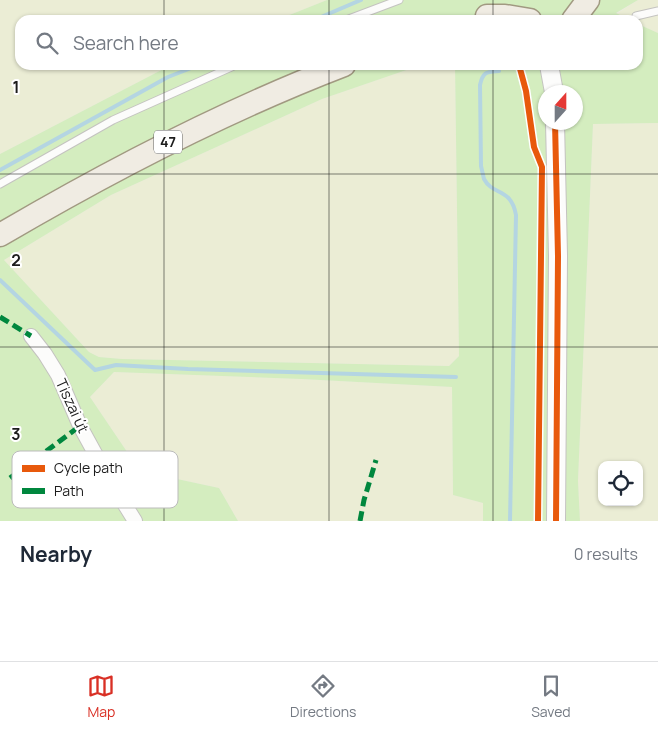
<!DOCTYPE html>
<html lang="en">
<head>
<meta charset="utf-8">
<style>
  :root { --surface:#fff; --page:#f6f6f7; --text:#1f2937; --muted:#747a83; --line:#e0e1e3; --accent:#d93025 }
  body { margin:0; font-family:Manrope,sans-serif; background:var(--page); color:var(--text) }
  .controls { position:absolute; right:15px; bottom:15px; display:grid; overflow:hidden; border-radius:10px; box-shadow:0 1px 4px #0004 }
  .controls button { width:45px; height:45px; display:grid; place-items:center; padding:0; border:0; border-bottom:1px solid var(--line); background:var(--surface); color:var(--text); font:25px sans-serif }
  .compass { position:absolute; left:538px; top:85px; width:45px; height:45px; border-radius:50%; background:var(--surface); box-shadow:0 1px 4px #0004; rotate:21deg }
  .list { margin:0; padding:0; list-style:none }
  h2 { display:flex; justify-content:space-between; align-items:center; height:65px; margin:0; padding:0 20px; font-size:21px }
  h2 small { font-size:16px; font-weight:400; color:var(--muted) }
  .icon { flex:none; width:28px; height:28px; fill:none; stroke:currentColor; stroke-width:2; stroke-linecap:round; stroke-linejoin:round }
  .map { position:relative; flex:none; width:658px; height:521px; overflow:hidden }
  .search { position:absolute; background:var(--surface); box-shadow:0 1px 4px #0004; left:15px; right:15px; top:15px; height:55px; display:flex; align-items:center; gap:12px; box-sizing:border-box; padding:0 18px; border-radius:15px; color:var(--muted); font-size:19px }
  .sheet { height:140px; background:var(--surface) }
  nav { display:flex; justify-content:space-around; align-items:center; box-sizing:border-box; height:70px; border-top:1px solid var(--line); background:var(--surface); font-size:14px; color:var(--muted) }
  nav a { display:grid; justify-items:center; gap:2px }
  nav .on { color:var(--accent) }
  .map>svg:first-child { display:block }
</style>
</head>
<body>
<div class="map">
<svg width="658" height="521" viewBox="0 0 658 521">
  <rect width="100%" height="100%" fill="#eceae4"/>
  <!-- farmland -->
  <path fill="#ebedd5" fill-rule="evenodd" d="M0 0H327L277 20H20V65H171L0 154Z
    M638 0H658V33L638 24V20H630L616 14Z
    M421 65H455L459 356 449 366 122 359 99 357 89 352 4 260 111 195 322 99Z
    M658 123V521H580L578 481 593 124ZM602 465H639V502H602Z
    M114 372 301 379 452 387 453 495 483 503V521H238L219 488 140 471 90 397Z"/>
  <!-- grass -->
  <path fill="#d4edbf" fill-rule="evenodd" d="M327 0H638L616 13 630 20H277Z
    M638 24 658 33V123L593 124 578 481 580 521H483V503L453 495 452 387 301 379 114 372 90 397 140 471 219 488 238 521H0V154L171 65H421L322 99 111 195 4 260 89 352 99 357 122 359 449 366 459 356 455 65H638ZM546 92H576V122H546Z"/>
  <g fill="none" stroke-linecap="round" stroke-linejoin="round">
    <!-- stream -->
    <path stroke="#b4d5e2" stroke-width="4" d="M314 20 361 0
      M499 71C487 72 483 71 480 85L481 166C482 170 483 175 484 179 493 196 511 187 516 215L510 521
      M0 170 168 77 199 65
      M0 280 95 370 116 365 188 369 456 377"/>
    <!-- service casing -->
    <g stroke="#c4c3c0" stroke-width="9">
      <path id="service" d="M636 16 658 11
        M346 20 399 0
        M0 184 113 120 236 65"/>
    </g>
    <!-- minor casing -->
    <g stroke="#c4c3c0" stroke-width="16">
      <path id="minor" d="M31 336 45 354 58 375 80 426 109 479 135 521"/>
    </g>
    <!-- tertiary casing -->
    <g stroke="#c4c3c0" stroke-width="20">
      <path id="tertiary" d="M549 65 554 92
        M555 122 558 256 556 521"/>
    </g>
    <!-- primary casing -->
    <g stroke="#a19981" stroke-width="25">
      <path id="primary" d="M487 16H505L530 20
        M573 20 588 0
        M0 235C111 170 224 111 344 65"/>
    </g>
    <!-- service -->
    <use href="#service" stroke="#fcfcfb" stroke-width="7"/>
    <!-- minor -->
    <use href="#minor" stroke="#fcfcfb" stroke-width="14"/>
    <!-- tertiary -->
    <use href="#tertiary" stroke="#fcfcfb" stroke-width="18"/>
    <!-- primary -->
    <use href="#primary" stroke="#f0ece3" stroke-width="22"/>
    <!-- quiet -->
    <path stroke="#00873e" stroke-width="5" stroke-dasharray="10 5" stroke-linecap="butt" d="M0 317 31 336
      M10 478 80 426
      M360 521 364 500 376 460"/>
    <!-- cycleway casing -->
    <g stroke="#fff" stroke-width="9">
      <path id="cycleway" d="M519 65 526 91 534 147 542 167 538 521
        M555 122 558 256 556 521"/>
    </g>
    <!-- cycleway -->
    <use href="#cycleway" stroke="#e8590c" stroke-width="6"/>
  </g>
  <!-- grid -->
  <path fill="none" stroke="#1c1c1c" stroke-width="1" stroke-opacity="0.55" d="M164 0V20M329 0V20M493 0V20M164 65V521M329 65V521M493 65V521M0 174H658M0 347H658"/>
  <g text-anchor="middle" stroke-width="4" stroke-linejoin="round" paint-order="stroke">
    <!-- shield labels -->
    <rect fill="#fff" stroke="#606060" stroke-width="1" x="154" y="130.5" width="28" height="23" rx="4"/>
    <g font-size="14" font-weight="bold" fill="#1c1c1c">
      <text x="168" y="147">47</text>
    </g>
    <!-- street labels -->
    <g font-size="15" fill="#1c1c1c" stroke="#fff">
      <text transform="translate(72 406) rotate(65)" y="5">Tiszai út</text>
    </g>
  </g>
  <!-- legend -->
  <rect x="12" y="451" width="166" height="57" rx="8" fill="#fff" stroke="#bbb" stroke-width="1"/>
  <rect x="22" y="465" width="23" height="7" fill="#e8590c"/>
  <rect x="22" y="488" width="23" height="6" fill="#00873e"/>
  <g font-size="14" fill="#1c1c1c">
    <text x="54" y="473">Cycle path</text>
    <text x="54" y="496">Path</text>
  </g>
  <g font-size="16" text-anchor="middle" font-weight="bold" fill="#1c1c1c" stroke="#fff" stroke-width="4" stroke-linejoin="round" paint-order="stroke">
    <text x="16" y="93">1</text>
    <text x="16" y="266">2</text>
    <text x="16" y="440">3</text>
  </g>
</svg>
<div class="controls">
<button><svg class="icon" aria-label="locate" viewBox="0 0 24 24"><circle cx="12" cy="12" r="6"/><path d="M12 2v4M12 18v4M2 12h4M18 12h4"/></svg></button>
</div>
<svg class="compass" viewBox="-18 -18 36 36"><path d="M0-13l5 13h-10z" fill="#e53935"/><path d="M0 13l5-13h-10z" fill="#747a83"/></svg>
<div class="search"><svg class="icon" aria-label="search" viewBox="0 0 24 24"><circle cx="10" cy="10" r="6"/><path d="M15 15l6 6"/></svg>Search here</div>
</div>
<section class="sheet">
<h2>Nearby<small>0 results</small></h2>
<ul class="list">
</ul>
</section>
<nav>
<a class="on"><svg class="icon" aria-label="map" viewBox="0 0 24 24"><path d="M3 6l6-2 6 2 6-2v14l-6 2-6-2-6 2zM9 4v14M15 6v14"/></svg>Map</a>
<a><svg class="icon" aria-label="directions" viewBox="0 0 24 24"><path d="M12 3l9 9-9 9-9-9zM9 14v-3h6M13 9l2 2-2 2"/></svg>Directions</a>
<a><svg class="icon" aria-label="saved" viewBox="0 0 24 24"><path d="M7 4h10v16l-5-4-5 4z"/></svg>Saved</a>
</nav>
</body>
</html>
